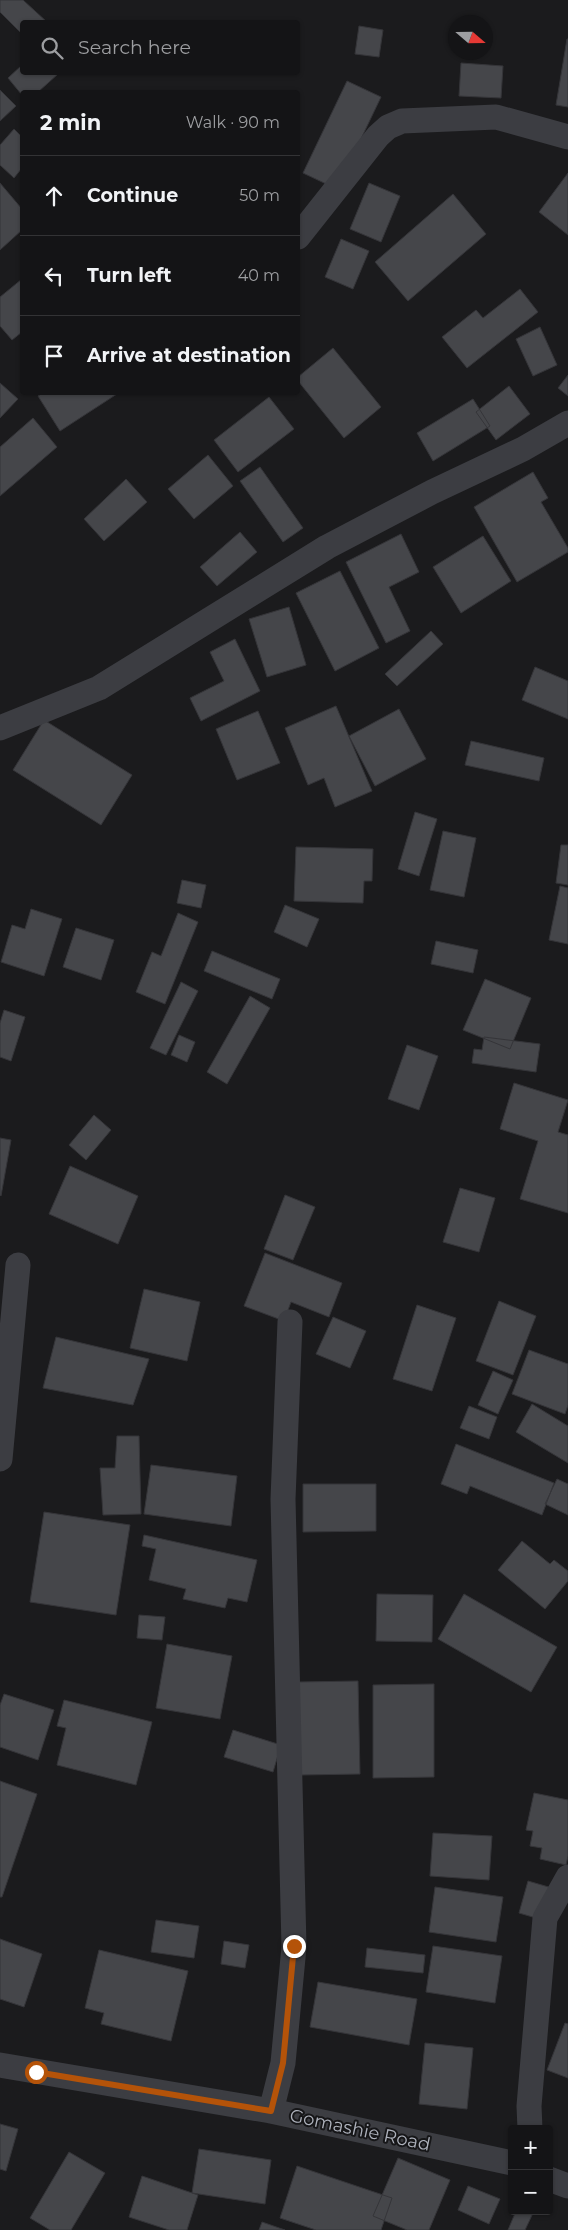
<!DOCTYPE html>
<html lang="en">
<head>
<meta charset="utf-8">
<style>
  :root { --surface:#141416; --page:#1d1d1f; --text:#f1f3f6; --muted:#9d9ea1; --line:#333335 }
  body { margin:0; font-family:Montserrat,sans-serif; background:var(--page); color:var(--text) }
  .controls { position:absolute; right:15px; bottom:15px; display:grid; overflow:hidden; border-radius:5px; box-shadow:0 1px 4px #0004 }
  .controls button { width:45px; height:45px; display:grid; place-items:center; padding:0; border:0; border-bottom:1px solid var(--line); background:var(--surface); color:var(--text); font:25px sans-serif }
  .compass { position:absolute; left:448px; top:15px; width:45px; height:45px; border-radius:50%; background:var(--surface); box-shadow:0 1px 4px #0004; rotate:110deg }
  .stop { position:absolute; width:15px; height:15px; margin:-11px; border:4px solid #b45309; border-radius:50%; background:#fff }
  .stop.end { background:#b45309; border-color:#fff; box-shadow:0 1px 5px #0008 }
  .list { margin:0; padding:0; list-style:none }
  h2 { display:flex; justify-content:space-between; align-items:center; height:65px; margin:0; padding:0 20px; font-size:21px }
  h2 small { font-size:16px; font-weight:400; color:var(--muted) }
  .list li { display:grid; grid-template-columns:32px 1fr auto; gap:15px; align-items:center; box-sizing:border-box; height:80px; padding:0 20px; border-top:1px solid var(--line) }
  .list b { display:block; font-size:19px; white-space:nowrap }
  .list em { font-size:16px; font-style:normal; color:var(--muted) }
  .icon { flex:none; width:28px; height:28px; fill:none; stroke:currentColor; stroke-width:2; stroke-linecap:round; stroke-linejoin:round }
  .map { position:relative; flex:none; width:568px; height:2230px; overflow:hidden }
  .search { position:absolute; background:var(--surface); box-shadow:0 1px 4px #0004; left:20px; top:20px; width:280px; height:55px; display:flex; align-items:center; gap:12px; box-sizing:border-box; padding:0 18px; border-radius:5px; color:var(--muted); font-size:19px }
  .panel { position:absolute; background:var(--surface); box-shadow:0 1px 4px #0004; left:20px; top:90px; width:280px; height:305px; border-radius:5px }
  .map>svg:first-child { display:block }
</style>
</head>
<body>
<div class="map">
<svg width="568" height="2230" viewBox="0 0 568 2230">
  <rect width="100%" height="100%" fill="#1b1b1d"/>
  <!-- building -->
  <path fill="#45464a" stroke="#353539" d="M0 0H23L47 22H22V34L0 12Z
    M359 26 383 30 379 57 355 54Z
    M567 39H568V107L556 105Z
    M461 63 503 66 501 98 459 96Z
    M22 65V72L58 74 38 92H22V95L8 78Z
    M347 81 381 97 337 189 303 173Z
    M0 90 16 106 0 121Z
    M14 129 22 137V168L14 178 0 165V145Z
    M568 173V235L539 212Z
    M0 183 22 209V230L0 250Z
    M369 183 400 196 381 242 350 229Z
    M453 194 486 234 408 301 375 262Z
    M341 239 369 251 353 289 325 277Z
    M22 279V332L12 340 0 326V297Z
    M520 289 538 312 467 368 442 337 476 310 483 318Z
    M540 327 557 365 533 376 516 339Z
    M333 348 381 407 344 438 298 381V377Z
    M568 375V396L558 388Z
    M0 383 18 399 0 418Z
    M509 386 530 414 496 440 476 412Z
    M44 392H120L60 431 38 396Z
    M269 397 294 429 238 472 214 440Z
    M473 399 490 426 433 461 417 433Z
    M33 418 57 447 0 496V447Z
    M208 455 233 486 194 519 168 489Z
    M260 467 303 528 283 542 240 481Z
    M533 472 548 498 541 502 568 548V552L517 582 474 507Z
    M126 479 147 502 104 541 84 519Z
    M240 532 257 552 217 586 200 567Z
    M401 534 419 572 389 587 410 631 386 643 346 562Z
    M483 536 511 581 461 613 433 567Z
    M340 571 379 648 335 671 296 593Z
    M289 607 306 665 267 677 249 619Z
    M431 631 443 644 397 686 385 674Z
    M235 639 260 691 201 721 190 698 224 681 210 652Z
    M535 667 568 681V719L522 700Z
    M336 706 372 791 335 807 324 778 308 785 285 728Z
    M399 709 426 759 375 786 349 736Z
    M258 711 280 763 237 780 216 729Z
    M44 720 132 775 101 825 13 770Z
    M471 741 544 758 539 781 465 765Z
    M415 812 437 819 419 876 398 869Z
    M443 831 476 838 464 897 430 890Z
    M561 845H568V885L556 883Z
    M296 847 373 849 372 881H364L363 903 294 901Z
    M182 880 206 885 201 908 177 903Z
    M560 886 568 888V944L549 940Z
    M285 905 319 919 307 947 274 932Z
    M31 909 62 919 44 976 1 962 12 925 25 929Z
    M178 913 198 922 165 1004 136 992 152 952 161 956Z
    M76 928 114 940 101 980 63 967Z
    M436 941 478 950 473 973 431 964Z
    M212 951 280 979 272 999 204 971Z
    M485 979 531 998 510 1049 463 1030Z
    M181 982 198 991 166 1055 150 1048Z
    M250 996 270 1008 227 1084 207 1072Z
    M4 1010 25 1017 11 1061 0 1057V1023Z
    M179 1035 195 1042 187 1062 171 1055Z
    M484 1037 540 1044 536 1072 472 1063 474 1049 482 1050Z
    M407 1045 438 1056 419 1110 388 1099Z
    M514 1083 568 1100 558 1132 568 1135V1213L520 1199 538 1141 500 1129Z
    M94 1115 111 1130 86 1160 69 1145Z
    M0 1138 11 1140 1 1196 0 1195Z
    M70 1166 138 1196 118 1244 49 1214Z
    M460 1188 495 1198 479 1252 443 1242Z
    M285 1195 315 1207 293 1260 264 1249Z
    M265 1253 342 1283 329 1317 291 1302 284 1321 244 1306Z
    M144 1289 200 1302 187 1361 130 1348Z
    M499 1301 536 1316 513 1375 476 1361Z
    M417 1305 456 1318 432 1391 393 1379Z
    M333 1317 366 1331 350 1368 316 1354Z
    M56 1337 149 1359 133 1405 43 1388Z
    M529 1350 568 1364V1405L565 1414 512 1394Z
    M493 1371 513 1380 498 1414 478 1405Z
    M532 1404 568 1426V1463L516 1432Z
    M469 1406 497 1417 489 1439 460 1428Z
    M117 1436H139L141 1514 103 1515 100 1468H115Z
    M456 1444 554 1483 542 1515 470 1486 467 1494 441 1484Z
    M151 1465 237 1476 231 1526 144 1514Z
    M557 1479 568 1484V1515L545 1504Z
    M303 1484H376V1531L303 1532Z
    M44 1512 130 1525 116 1615 30 1602Z
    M144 1535 257 1560 247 1602 228 1598 225 1608 183 1599 186 1589 149 1580 156 1549 142 1546Z
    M522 1541 550 1564 554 1560 568 1571V1581L545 1609 498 1570Z
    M377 1594 433 1595 432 1642 376 1641Z
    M464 1594 557 1647 531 1692 438 1639Z
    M139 1615 165 1617 162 1640 137 1638Z
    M167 1644 232 1656 220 1719 156 1708Z
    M358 1681 360 1774 300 1775 298 1682Z
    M434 1684V1777L373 1778V1685Z
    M4 1694 54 1710 38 1760 0 1747V1705Z
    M64 1700 152 1722 136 1785 57 1765 66 1728 57 1726Z
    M233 1730 281 1745 273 1772 224 1757Z
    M0 1781 37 1794 2 1897H0Z
    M534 1793 568 1800V1856L566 1865 540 1859 542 1848 530 1846 533 1831 526 1830Z
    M433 1833 492 1836 489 1880 430 1876Z
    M528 1881 552 1888 543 1920 519 1913Z
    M435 1887 503 1897 496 1942 429 1932Z
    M156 1920 199 1926 194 1958 151 1952Z
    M0 1939 42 1954 24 2007 0 1999Z
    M224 1941 249 1945 245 1968 221 1964Z
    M433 1946 502 1956 495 2003 426 1992Z
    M367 1948 425 1955 423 1973 365 1967Z
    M99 1950 188 1971 171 2041 101 2024 104 2013 85 2008Z
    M318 1982 417 1999 409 2045 310 2027Z
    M565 2023 568 2024V2078L547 2070Z
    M425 2043 473 2048 467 2109 419 2104Z
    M0 2124 18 2129 6 2171 0 2169Z
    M199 2149 271 2160 265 2204 192 2193Z
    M69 2152 105 2173 71 2230H50L30 2218Z
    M398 2158 450 2180 429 2230H407L373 2216Z
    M297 2166 392 2198 381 2230H316L280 2218Z
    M142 2176 198 2195 187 2230H169L129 2217Z
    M468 2186 500 2199 489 2224 458 2210Z
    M516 2211H534L525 2230H508Z
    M262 2222 285 2230H259Z"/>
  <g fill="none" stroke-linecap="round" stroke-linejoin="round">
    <!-- minor -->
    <path stroke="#3c3d42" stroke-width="25" d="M298 237 378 136 388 127 402 121 496 117 568 137
      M0 728 99 688 327 547 432 492 523 449 568 423
      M0 1459 18 1265
      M0 2065 271 2111 512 2163
      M271 2111 283 2063 294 1947 283 1499 290 1322
      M530 2129 529 2106 545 1918 568 1877
      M549 2179 568 2186"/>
  </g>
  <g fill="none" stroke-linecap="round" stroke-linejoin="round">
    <!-- route -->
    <path stroke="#b45309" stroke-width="6" d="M36 2072 271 2111 283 2063 294 1946"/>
  </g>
  <g text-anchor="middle" stroke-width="4" stroke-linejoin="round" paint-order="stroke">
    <!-- street labels -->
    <g font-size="18" fill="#aeb2bc" stroke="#161618">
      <text transform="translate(360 2130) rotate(12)" y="6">Gomashie Road</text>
    </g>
  </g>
</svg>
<div class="controls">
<button>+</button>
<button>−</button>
</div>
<svg class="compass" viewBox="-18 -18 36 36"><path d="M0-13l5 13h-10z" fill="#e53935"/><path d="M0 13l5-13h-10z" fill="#9d9ea1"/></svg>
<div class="stop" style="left:36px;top:2072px"></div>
<div class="stop end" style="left:294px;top:1946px"></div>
<div class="search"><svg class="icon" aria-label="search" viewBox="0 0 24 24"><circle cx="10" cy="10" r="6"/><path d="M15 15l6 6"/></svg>Search here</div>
<section class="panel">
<h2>2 min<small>Walk · 90 m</small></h2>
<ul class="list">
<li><svg class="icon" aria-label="ahead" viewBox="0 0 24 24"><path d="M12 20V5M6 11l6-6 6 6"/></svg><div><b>Continue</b></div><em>50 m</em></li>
<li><svg class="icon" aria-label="left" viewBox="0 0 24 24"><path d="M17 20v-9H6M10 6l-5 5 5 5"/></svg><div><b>Turn left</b></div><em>40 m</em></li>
<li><svg class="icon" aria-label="arrive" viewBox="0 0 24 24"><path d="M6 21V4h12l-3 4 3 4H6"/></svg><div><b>Arrive at destination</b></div></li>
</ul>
</section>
</div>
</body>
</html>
